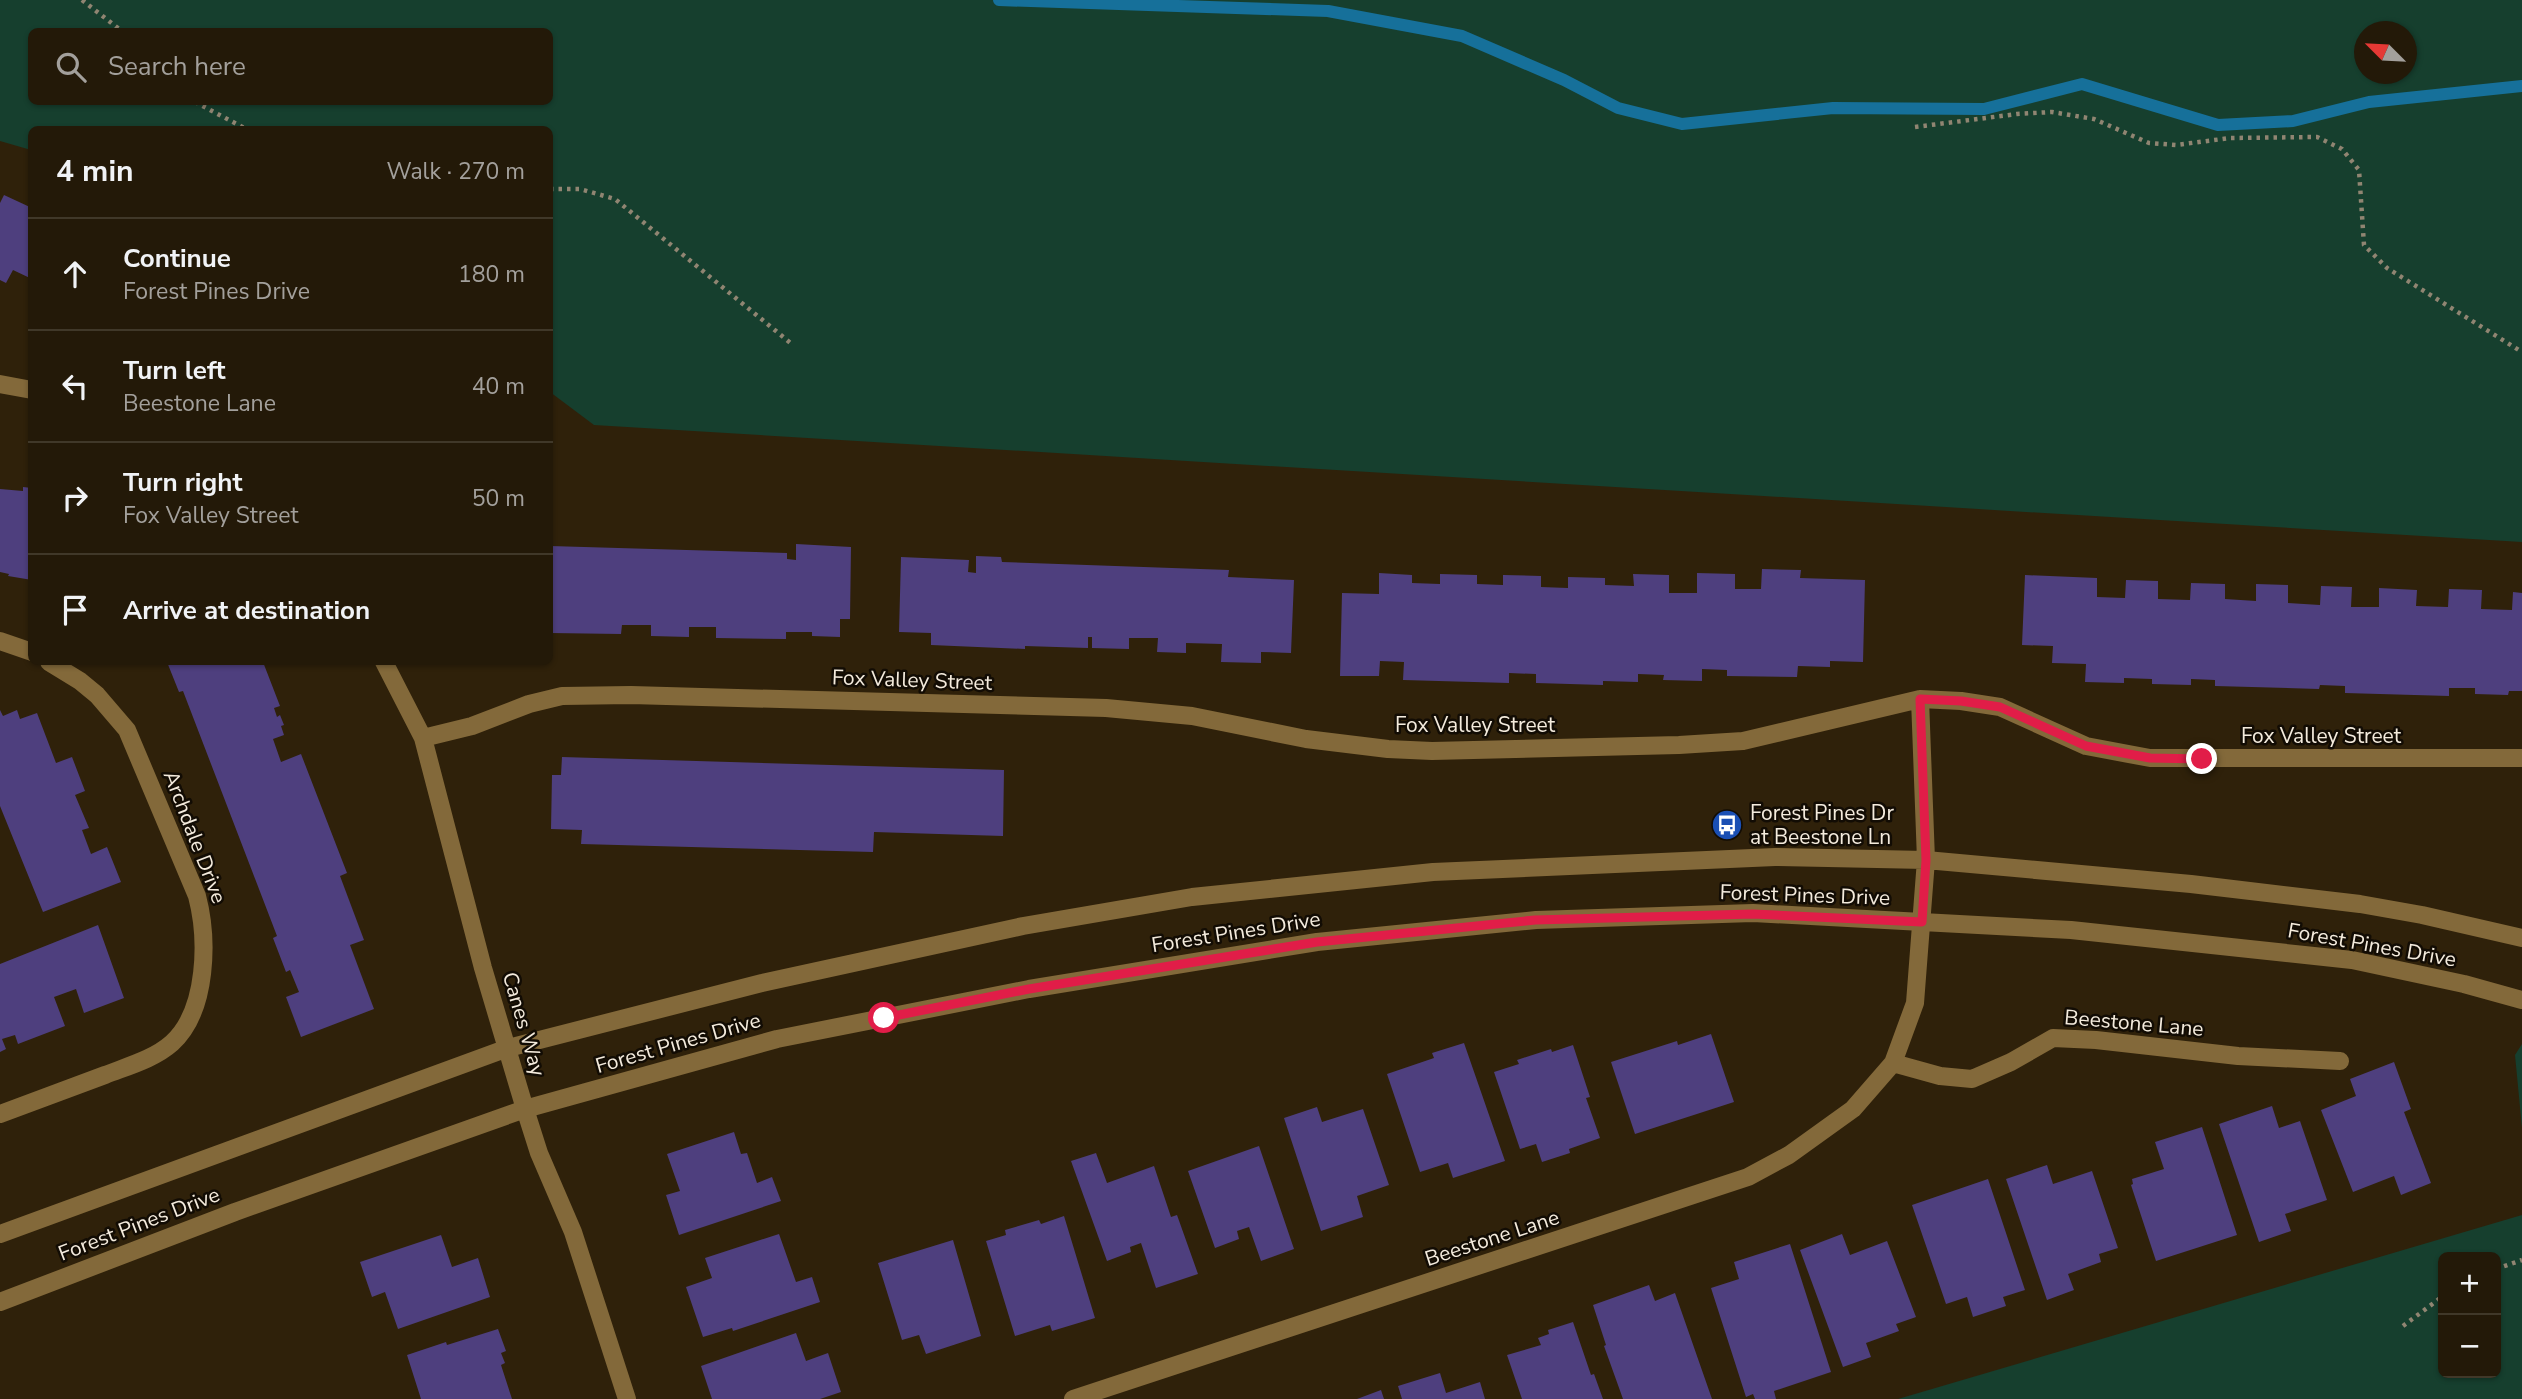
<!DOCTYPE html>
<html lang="en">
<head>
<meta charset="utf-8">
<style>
  :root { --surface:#231908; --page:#2f2616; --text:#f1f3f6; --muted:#a3a09c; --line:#403829 }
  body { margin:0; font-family:"Nunito Sans",sans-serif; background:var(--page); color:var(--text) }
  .controls { position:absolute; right:21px; bottom:21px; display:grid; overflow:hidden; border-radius:10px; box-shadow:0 2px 5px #0004 }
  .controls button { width:63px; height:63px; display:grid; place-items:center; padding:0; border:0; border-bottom:2px solid var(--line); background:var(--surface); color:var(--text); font:35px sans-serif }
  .compass { position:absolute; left:2354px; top:21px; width:63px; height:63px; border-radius:50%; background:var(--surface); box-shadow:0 2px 5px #0004; rotate:294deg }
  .stop { position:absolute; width:21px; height:21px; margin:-16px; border:5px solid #e11d48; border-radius:50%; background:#fff }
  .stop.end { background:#e11d48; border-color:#fff; box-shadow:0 2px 7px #0008 }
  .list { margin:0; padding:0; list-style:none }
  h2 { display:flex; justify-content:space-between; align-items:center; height:91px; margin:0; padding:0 28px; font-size:30px }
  h2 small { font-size:23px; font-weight:400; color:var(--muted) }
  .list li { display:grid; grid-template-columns:46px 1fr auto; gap:21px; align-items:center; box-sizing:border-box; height:112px; padding:0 28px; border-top:2px solid var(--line) }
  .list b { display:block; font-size:26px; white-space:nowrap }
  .list p { margin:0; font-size:23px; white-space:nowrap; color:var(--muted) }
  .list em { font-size:23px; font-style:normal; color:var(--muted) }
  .icon { flex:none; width:38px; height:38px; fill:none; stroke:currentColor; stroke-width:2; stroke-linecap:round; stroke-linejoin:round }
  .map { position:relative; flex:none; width:2522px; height:1399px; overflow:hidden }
  .search { position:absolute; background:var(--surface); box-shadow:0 2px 5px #0004; left:28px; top:28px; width:525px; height:77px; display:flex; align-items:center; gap:18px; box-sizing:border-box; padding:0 24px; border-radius:10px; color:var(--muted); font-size:26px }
  .panel { position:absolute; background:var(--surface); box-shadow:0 2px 5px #0004; left:28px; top:126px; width:525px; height:539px; border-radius:10px }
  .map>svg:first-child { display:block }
</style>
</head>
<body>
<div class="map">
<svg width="2522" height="1399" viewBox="0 0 2522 1399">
  <rect width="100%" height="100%" fill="#2f210a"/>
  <!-- green -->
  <path fill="#163f2e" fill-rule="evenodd" d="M0 0H2522V542L594 425 550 392V130H32L31 150 0 141ZM32 32H550V102H32ZM2364 32H2406V74H2364Z
    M2522 1044V1128L2515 1055Z
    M2522 1215V1399H1898ZM2443 1257H2496V1373H2443Z"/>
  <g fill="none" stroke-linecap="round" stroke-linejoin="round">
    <!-- stream -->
    <path stroke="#16709a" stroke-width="12" d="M999 0 1328 11 1462 36 1564 80 1618 108 1682 124 1833 108 1984 109 2082 84 2218 125 2293 121 2369 102 2522 86"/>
  </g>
  <!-- building -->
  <path fill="#4e3f7e" d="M4 195 32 208V279L13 270 6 283 0 280V203Z
    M23 487 32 488V580L8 576 9 574 0 572V489L23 491Z
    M796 544 851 547 850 619H840V637L812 636V632H786V639L716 638V627H689V637L651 636V625H622L621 634 550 633V546L787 553V559L796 560Z
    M976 556 1001 557 1002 562 1229 570 1228 577 1294 580 1291 653 1261 652V663L1221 662 1222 644 1186 643V653L1157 652 1158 638H1129V649L1092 648V637H1088V648L1025 646V649L931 645V633L899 632 901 557 969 560 968 572 976 573Z
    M1762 569 1801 570 1800 578 1865 580 1863 662 1830 661V667L1798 666 1797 677 1727 676V670L1702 669V681L1663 680 1664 675 1638 674V682L1603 681V685L1536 683V674L1509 673V683L1403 680 1404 662 1380 661 1379 676H1340L1342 593 1379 594V573L1412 575V583L1440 584V574L1477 575V584L1503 585V575L1541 576V587L1568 588V577L1605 578V585L1634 586 1633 574 1669 575V593H1697V573L1735 574V589H1761Z
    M2025 575 2097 578V597L2125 598 2126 580 2158 581V599L2190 600 2191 583 2225 584V599L2256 601V584L2288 585V603L2320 605 2321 586 2352 587 2351 607H2379V588L2417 590 2416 606 2448 607 2449 589 2482 590 2481 609 2512 610 2513 592 2522 593V691H2509L2508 695 2475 694V688H2449V696L2345 693V686L2320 685 2319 689 2215 686V680L2191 679V685L2152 684V679L2124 678V683L2085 682 2086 664 2052 663 2053 646 2022 645Z
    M167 662H263L280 706 274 708 277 717 280 715 284 725 281 726 284 735 273 739 281 762 301 754 347 873 340 876 364 940 350 945 374 1009 301 1037 286 997 299 992 290 970 286 972 273 938 277 936 183 691 179 692Z
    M0 710 3 716 17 710 20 719 37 713 56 763 72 757 85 791 75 795 89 828 82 830 91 854 107 847 121 882 43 912 0 806Z
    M562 757 1004 770 1003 836 874 832 873 852 581 844 582 830 551 829 552 775H561Z
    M98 925 124 998 84 1013 76 989 54 997 65 1026 18 1044 15 1035 2 1039 6 1049 0 1052V964Z
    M1711 1034 1734 1102 1635 1134 1611 1062 1677 1041 1678 1045Z
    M1464 1043 1505 1161 1453 1178 1448 1163 1420 1172 1387 1074 1434 1058 1432 1053Z
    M1573 1045 1590 1097 1586 1098 1600 1138 1569 1149 1570 1153 1542 1162 1536 1144 1520 1149 1494 1072 1519 1064 1517 1060 1551 1049 1552 1052Z
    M2394 1062 2411 1109 2404 1112 2431 1183 2401 1195 2394 1176 2353 1192 2321 1110 2356 1096 2350 1079Z
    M2272 1106 2279 1128 2300 1121 2327 1200 2285 1214 2291 1231 2259 1242 2219 1124Z
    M1317 1107 1322 1122 1363 1109 1389 1185 1357 1196 1363 1217 1321 1231 1284 1118Z
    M2202 1127 2237 1235 2156 1261 2131 1185 2133 1184 2132 1179 2164 1169 2155 1142Z
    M734 1132 741 1154 747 1153 757 1183 772 1177 781 1201 679 1235 666 1195 680 1191 667 1154Z
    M1259 1146 1294 1249 1261 1261 1249 1227 1237 1231 1239 1239 1215 1248 1188 1171Z
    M1096 1153 1107 1183 1154 1166 1171 1217 1177 1215 1198 1274 1156 1288 1141 1243 1130 1247 1131 1252 1107 1261 1071 1161Z
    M2047 1165 2053 1184 2092 1171 2118 1248 2099 1254 2101 1262 2068 1274 2074 1290 2047 1300 2006 1179Z
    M1988 1179 2025 1290 2003 1297 2006 1306 1973 1317 1967 1297 1946 1304 1912 1205Z
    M1064 1216 1095 1318 1052 1331 1050 1325 1015 1336 986 1241 1006 1235 1005 1230 1039 1220 1041 1224Z
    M779 1234 796 1282 812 1277 820 1302 733 1331 732 1328 703 1337 686 1287 712 1278 705 1258Z
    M1842 1234 1850 1255 1887 1241 1916 1317 1896 1324 1899 1331 1866 1343 1871 1357 1843 1367 1800 1250Z
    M441 1235 452 1267 478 1258 490 1297 398 1329 385 1292 372 1297 360 1262Z
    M953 1240 981 1336 926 1354 919 1335 902 1340 878 1263Z
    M1790 1244 1831 1372 1774 1391 1776 1399H1755L1753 1394 1746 1397 1711 1288 1739 1279 1734 1262Z
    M1649 1285 1655 1301 1675 1293 1712 1399H1623L1604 1346 1606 1345 1593 1305Z
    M1573 1322 1591 1375 1594 1374 1603 1399H1522L1507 1355 1541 1345 1538 1338 1549 1334 1548 1330Z
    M498 1329 506 1351 501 1353 505 1363 501 1365 512 1399H421L407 1355 446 1342 447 1345Z
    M796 1333 806 1361 828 1353 841 1392 820 1399H712L701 1366Z
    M1440 1373 1446 1393 1480 1382 1485 1399H1402L1398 1386Z
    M1381 1390 1384 1399H1357Z"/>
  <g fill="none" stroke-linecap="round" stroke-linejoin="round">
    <!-- path -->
    <path stroke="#908572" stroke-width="4.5" stroke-dasharray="3.5 5" stroke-linecap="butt" d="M82 0 123 32
      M195 102 248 130
      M1915 127 2017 114 2052 112 2094 119 2149 143 2176 145 2230 138 2317 137 2342 149 2359 170 2364 245 2387 268 2522 352
      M550 189H580L615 199 793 345
      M2496 1269 2522 1260
      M2403 1326 2443 1296"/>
    <!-- minor -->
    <path stroke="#83693a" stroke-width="18" d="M0 384 32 390
      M0 641 32 652
      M384 662 423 738 483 968 525 1109 539 1153 573 1232 627 1399
      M423 738 472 726 529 704 562 696 631 695 1106 708 1192 716 1306 739 1388 749 1432 751 1679 745 1743 741 1920 699 1961 701 2000 707 2086 746 2150 758H2522
      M1893 1063 1940 1076 1972 1079 2011 1062 2053 1038 2096 1040 2238 1056 2340 1061
      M0 1114C35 1101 70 1088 105 1075 128 1066 154 1059 172 1043 208 1010 208 938 197 896L127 730 97 695 80 681 49 662
      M0 1234 508 1048 762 983 1023 926 1192 897 1433 872 1775 857 1926 860 2191 884 2360 904 2422 915 2522 938
      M0 1302 235 1212 525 1109 777 1039 1029 989 1317 942 1536 920 1753 913 1922 922 2071 930 2352 960 2464 984 2522 1000
      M1073 1399 1748 1177 1789 1155 1853 1109 1893 1063 1915 1003 1926 860 1920 699"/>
  </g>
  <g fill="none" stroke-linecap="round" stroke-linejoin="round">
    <!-- route -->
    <path stroke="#e11d48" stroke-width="9" d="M884 1018 1029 989 1317 942 1535 920 1753 914 1922 922 1926 860 1920 699 1961 701 2000 707 2086 746 2150 758 2202 759"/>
  </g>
  <!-- icons -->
  <defs>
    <g id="bus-disc" transform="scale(1.575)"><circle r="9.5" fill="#1a4fb4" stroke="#120c04"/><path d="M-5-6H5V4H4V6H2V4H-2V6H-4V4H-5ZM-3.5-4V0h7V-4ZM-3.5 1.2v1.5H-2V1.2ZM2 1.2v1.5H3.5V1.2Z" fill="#fff"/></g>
  </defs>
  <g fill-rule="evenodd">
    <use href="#bus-disc" x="1727" y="825"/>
  </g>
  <g text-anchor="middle" stroke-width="5" stroke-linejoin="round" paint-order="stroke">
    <!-- street labels -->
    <g font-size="21" fill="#f4ebdd" stroke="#120c04">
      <text transform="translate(912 680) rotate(2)" y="7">Fox Valley Street</text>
      <text x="1475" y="732">Fox Valley Street</text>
      <text x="2321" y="743">Fox Valley Street</text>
      <text transform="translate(195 837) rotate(69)" y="7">Archdale Drive</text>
      <text transform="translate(1805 895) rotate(2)" y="7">Forest Pines Drive</text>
      <text transform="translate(1236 932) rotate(-9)" y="7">Forest Pines Drive</text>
      <text transform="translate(2372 945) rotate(10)" y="7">Forest Pines Drive</text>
      <text transform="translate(2134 1023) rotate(5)" y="7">Beestone Lane</text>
      <text transform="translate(524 1024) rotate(74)" y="7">Canes Way</text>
      <text transform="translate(678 1043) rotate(-16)" y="7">Forest Pines Drive</text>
      <text transform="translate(139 1224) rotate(-21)" y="7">Forest Pines Drive</text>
      <text transform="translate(1492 1238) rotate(-18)" y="7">Beestone Lane</text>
    </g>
    <!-- poi labels -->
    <g font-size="21" fill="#f4ebdd" stroke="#120c04" text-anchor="start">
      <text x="1750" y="820">Forest Pines Dr<tspan x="1750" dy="24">at Beestone Ln</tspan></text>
    </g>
  </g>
</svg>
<div class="controls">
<button>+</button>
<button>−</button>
</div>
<svg class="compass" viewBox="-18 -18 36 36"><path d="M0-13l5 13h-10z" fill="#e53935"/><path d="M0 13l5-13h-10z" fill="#a3a09c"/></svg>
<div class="stop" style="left:884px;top:1018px"></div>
<div class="stop end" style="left:2202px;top:759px"></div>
<div class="search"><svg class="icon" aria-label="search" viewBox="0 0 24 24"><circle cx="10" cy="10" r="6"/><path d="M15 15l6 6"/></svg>Search here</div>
<section class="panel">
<h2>4 min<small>Walk · 270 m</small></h2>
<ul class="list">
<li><svg class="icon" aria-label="ahead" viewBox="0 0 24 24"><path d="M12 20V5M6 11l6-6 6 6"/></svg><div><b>Continue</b><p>Forest Pines Drive</p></div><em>180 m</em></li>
<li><svg class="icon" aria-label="left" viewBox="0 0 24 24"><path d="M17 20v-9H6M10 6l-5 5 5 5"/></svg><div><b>Turn left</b><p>Beestone Lane</p></div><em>40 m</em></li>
<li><svg class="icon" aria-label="right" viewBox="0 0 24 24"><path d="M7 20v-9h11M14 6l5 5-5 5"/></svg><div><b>Turn right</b><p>Fox Valley Street</p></div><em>50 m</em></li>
<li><svg class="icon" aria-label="arrive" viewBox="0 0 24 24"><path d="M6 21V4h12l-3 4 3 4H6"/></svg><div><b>Arrive at destination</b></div></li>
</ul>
</section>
</div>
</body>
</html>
